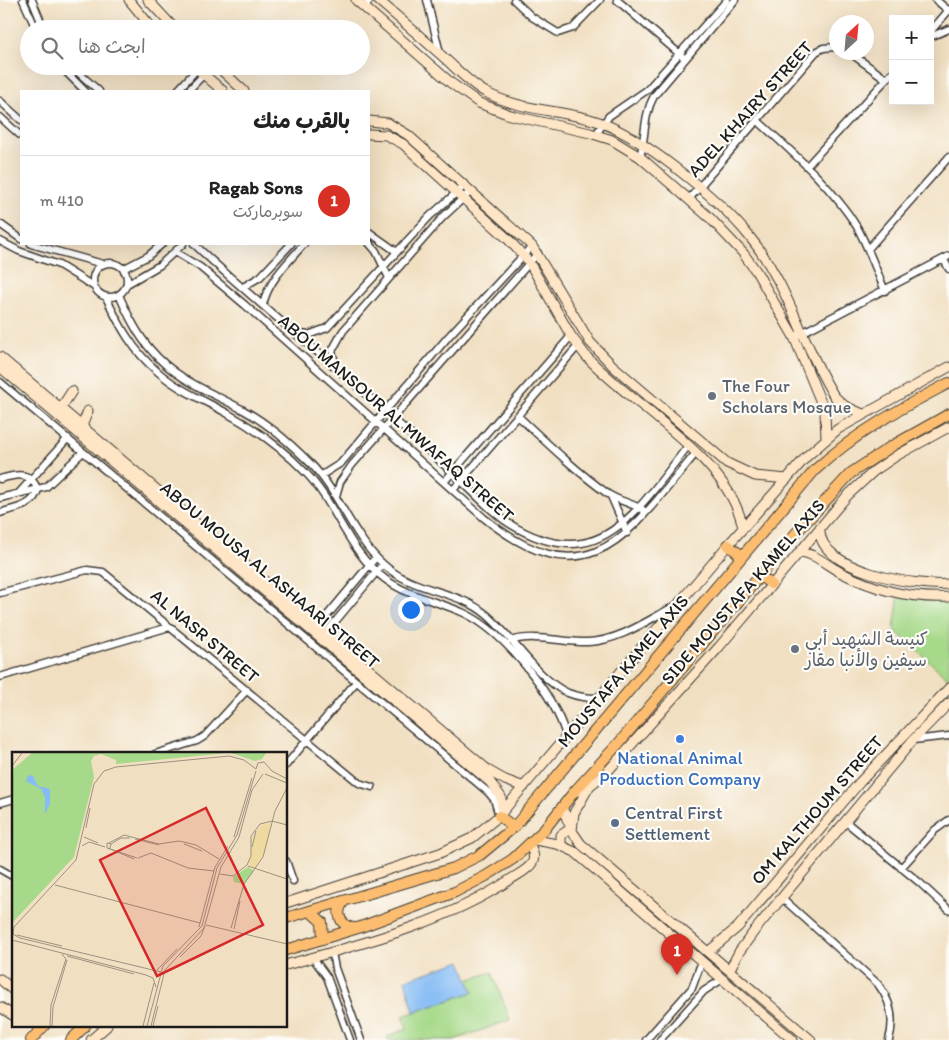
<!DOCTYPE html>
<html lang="ar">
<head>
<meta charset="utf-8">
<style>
  :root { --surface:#fff; --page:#f6f6f6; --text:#222; --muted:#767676; --line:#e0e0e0; --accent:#d93025 }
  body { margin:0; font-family:Itim,"Playpen Sans Arabic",sans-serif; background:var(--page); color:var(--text); direction:rtl }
  .controls { position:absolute; right:15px; top:15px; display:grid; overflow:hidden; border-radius:0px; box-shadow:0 5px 20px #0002 }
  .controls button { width:45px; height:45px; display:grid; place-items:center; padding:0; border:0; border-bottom:1px solid var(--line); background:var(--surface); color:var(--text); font:25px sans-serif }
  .compass { position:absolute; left:829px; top:15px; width:45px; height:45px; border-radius:50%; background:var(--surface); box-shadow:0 5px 20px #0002; rotate:26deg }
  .you { position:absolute; left:410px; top:609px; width:18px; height:18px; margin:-12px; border:4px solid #fff; border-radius:50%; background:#1a73e8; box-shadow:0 0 0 8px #1a73e833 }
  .badge { display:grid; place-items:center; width:32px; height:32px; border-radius:50%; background:var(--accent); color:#fff; font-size:16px; font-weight:700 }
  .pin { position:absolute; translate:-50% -41px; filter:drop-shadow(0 1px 2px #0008) }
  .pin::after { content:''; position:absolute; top:26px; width:18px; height:15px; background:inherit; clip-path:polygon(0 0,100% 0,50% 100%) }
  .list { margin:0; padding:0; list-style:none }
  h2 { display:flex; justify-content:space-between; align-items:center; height:65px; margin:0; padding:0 20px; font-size:21px }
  h2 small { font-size:16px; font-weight:400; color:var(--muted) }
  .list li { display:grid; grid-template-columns:32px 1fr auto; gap:15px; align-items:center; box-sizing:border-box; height:90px; padding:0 20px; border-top:1px solid var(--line) }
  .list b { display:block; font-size:19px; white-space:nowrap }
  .list p { margin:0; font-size:16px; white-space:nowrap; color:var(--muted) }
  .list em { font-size:16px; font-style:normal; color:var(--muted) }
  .icon { flex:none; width:28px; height:28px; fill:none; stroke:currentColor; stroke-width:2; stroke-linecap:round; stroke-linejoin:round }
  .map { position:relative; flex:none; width:949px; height:1040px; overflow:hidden; direction:ltr }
  .search { position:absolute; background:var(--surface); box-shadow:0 5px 20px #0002; left:20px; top:20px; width:350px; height:55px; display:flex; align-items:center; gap:12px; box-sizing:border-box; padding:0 18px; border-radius:28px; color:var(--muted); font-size:19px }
  .panel { position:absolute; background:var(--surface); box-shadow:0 5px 20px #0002; left:20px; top:90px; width:350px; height:155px; border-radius:0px; direction:rtl }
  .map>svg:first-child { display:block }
</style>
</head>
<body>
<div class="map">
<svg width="949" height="1040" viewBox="0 0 949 1040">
  <rect width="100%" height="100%" fill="#fdfcf7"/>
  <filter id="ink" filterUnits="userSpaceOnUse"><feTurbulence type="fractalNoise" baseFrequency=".02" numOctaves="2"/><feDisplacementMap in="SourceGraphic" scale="10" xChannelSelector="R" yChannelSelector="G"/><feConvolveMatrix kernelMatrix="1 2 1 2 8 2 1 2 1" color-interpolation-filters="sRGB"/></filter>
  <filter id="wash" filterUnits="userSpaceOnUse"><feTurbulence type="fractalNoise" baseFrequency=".0096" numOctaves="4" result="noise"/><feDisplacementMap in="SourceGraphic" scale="20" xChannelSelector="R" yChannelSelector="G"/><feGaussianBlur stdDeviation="1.12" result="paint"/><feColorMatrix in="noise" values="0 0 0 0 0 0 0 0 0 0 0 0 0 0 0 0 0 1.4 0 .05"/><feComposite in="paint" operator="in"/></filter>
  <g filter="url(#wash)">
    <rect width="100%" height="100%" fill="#f1dfc1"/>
    <!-- green -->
    <path fill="#a6d989" stroke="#617a52" d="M899 593 949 597V679L894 630Z
      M492 972 510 1020 454 1040H388L387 1037 407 1029 403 1016 473 992 468 980Z"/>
    <!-- water -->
    <path fill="#85bcf5" stroke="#506c88" d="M461 961 473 992 414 1012 405 980Z"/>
  </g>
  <g filter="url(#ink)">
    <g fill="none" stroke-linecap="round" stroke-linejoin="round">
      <!-- street casing -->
      <g stroke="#3c3935" stroke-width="9">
        <path id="street" d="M23 0 36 29
          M32 0 44 29
          M427 0 440 53
          M514 0 532 17 558 33 573 28 600 0
          M617 0 682 56
          M936 0 949 11
          M364 7 370 0
          M930 32 949 10
          M930 37 949 29
          M849 52 886 79
          M60 66 85 91
          M71 66 99 91
          M177 91 199 67
          M188 91 212 66
          M0 101 21 120
          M0 117 21 136
          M757 120C793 153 831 185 857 227 868 247 876 269 885 291
          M596 134 609 116 647 90 727 0
          M640 157C646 136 643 116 654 96L735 0
          M807 166 893 72
          M689 199 816 52 823 48 836 47
          M0 224 21 239
          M369 232 397 252
          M0 241 19 251 59 265 93 286
          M369 243 376 251 389 278
          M31 244 103 264
          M194 244C256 303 324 355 387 413 412 436 438 458 462 482 478 496 492 513 510 524 531 537 557 547 582 543 627 536 661 479 688 446
          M868 249 949 157
          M175 252 200 267 245 305 484 518C590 603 629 533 696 453
          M944 260 949 269
          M93 280a17 17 0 1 1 34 0a17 17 0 1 1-34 0Z
          M123 269 148 256 162 244
          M127 284 160 265 183 244
          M243 287 260 277 291 244
          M119 295C128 315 137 334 151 350 176 380 213 393 245 411 269 424 291 444 310 463 340 493 351 535 383 564 414 593 457 589 487 615 513 637 537 679 568 693 578 697 588 698 598 698
          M106 297C119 325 133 351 157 371 177 389 201 399 225 412 254 428 283 449 306 473 337 505 348 552 385 579 409 597 438 601 464 613 503 631 555 695 566 736
          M263 305C268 281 288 262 304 244
          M295 333 308 335 327 328 430 216 465 185
          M794 337 949 256
          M336 367 332 351 343 331 442 218 471 191
          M0 382 488 792 494 799 499 816
          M518 416C547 443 576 471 608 494 620 502 634 503 646 512
          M322 475 341 463 448 337 532 246
          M0 479C17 474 30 471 38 490 33 507 14 508 0 513
          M444 482 571 336
          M453 490 578 346
          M19 493 68 438
          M336 496 340 482 352 465 538 253
          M611 496 627 533
          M0 498 46 487 83 452
          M0 593 87 570 103 572 359 783 372 787
          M316 629 376 557
          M325 634 383 564
          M511 641C534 633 564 643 588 642 618 641 647 621 673 607
          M0 677 169 627
          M913 740 949 736
          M155 754 197 741 205 736 247 690
          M286 765 356 682
          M0 803 14 799
          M846 822 920 883 949 910
          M286 861 293 881
          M901 868 935 830 949 820
          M0 869 14 877
          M782 898 878 984C891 1001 895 1019 889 1040
          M332 953 335 968 361 1040
          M313 958 327 977 350 1040
          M646 1040 692 988 702 961
          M660 1040 704 991 721 980"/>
      </g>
      <!-- secondary casing -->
      <g stroke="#3c3935" stroke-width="11">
        <path id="secondary" d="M129 0 153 29
          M148 0 175 29
          M356 0 451 83 479 103 510 115 590 133 612 140 640 157 710 218 743 253 756 271 794 337 825 412 826 438
          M378 0C399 18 420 36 441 55 456 68 470 84 487 93 519 110 559 110 593 120 639 133 719 199 749 236 788 283 802 344 834 396L845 406 863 414
          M194 66 223 91
          M217 66 244 91
          M369 121 388 123 408 135 532 246 590 342 613 366 727 463 755 476 787 479
          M369 134 386 135 403 144 508 239 529 262 571 336 586 356C633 407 730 458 743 528
          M0 357 489 771 505 780 524 787
          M0 367 490 782 501 797 502 812
          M61 408 72 391
          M82 426 88 411
          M820 527C815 571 918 587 949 584
          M799 552C815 553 826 565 840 572 873 589 911 599 949 597
          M574 792 587 788 607 772 719 647 847 496 874 471 896 456 949 427
          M562 807 572 831 581 844 811 1040
          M535 840 557 844 575 852 793 1040
          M561 845V835L567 831H572L574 813 589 787
          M286 903 440 853 472 838 499 816 509 804 728 545 807 456 838 429 949 367
          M708 952 738 927 860 782 949 688
          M286 965C361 944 446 923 511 879 517 875 528 870 532 863 536 857 532 850 530 844
          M730 969 739 952 755 930 913 740 949 703
          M0 979 14 991
          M0 1007 14 1016
          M91 1040 107 1026"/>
      </g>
      <!-- primary casing -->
      <g stroke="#3c3935" stroke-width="12">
        <path id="primary" d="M728 545 742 556
          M760 576 771 584
          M499 816 514 827
          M344 901C334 913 341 928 356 928
          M310 911 322 922 323 939
          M286 918 454 868 480 855 514 827 815 470C855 433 901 408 949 383
          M286 950 358 928 455 892 486 876 513 859 544 830 574 792 619 743 796 533 851 473 892 446 949 414
          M31 1040 44 1026
          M71 1040 85 1026"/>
      </g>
      <!-- street -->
      <use href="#street" stroke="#fff" stroke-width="6"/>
      <!-- secondary -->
      <use href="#secondary" stroke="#fee5c5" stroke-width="9"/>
      <!-- primary -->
      <use href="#primary" stroke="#fcbd6f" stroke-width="10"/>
    </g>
  </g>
  <!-- markers -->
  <g fill="#6b7280" stroke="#fdfcf7" stroke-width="2">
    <circle cx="712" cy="396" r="5"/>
    <circle cx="795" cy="649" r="5"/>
  </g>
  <circle fill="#3f7fe0" stroke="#fdfcf7" stroke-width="2" cx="680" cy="739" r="5"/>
  <circle fill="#5c6f8a" stroke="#fdfcf7" stroke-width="2" cx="615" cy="823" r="5"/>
  <g text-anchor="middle" stroke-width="4.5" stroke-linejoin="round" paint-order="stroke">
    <!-- street labels -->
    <g font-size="18" fill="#1c1c1c" stroke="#fdfcf7">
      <text transform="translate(750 109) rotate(-48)" y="6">ADEL KHAIRY STREET</text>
      <text transform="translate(396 418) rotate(41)" y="6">ABOU MANSOUR AL MWAFAQ STREET</text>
      <text transform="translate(270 575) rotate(40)" y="6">ABOU MOUSA AL ASHAARI STREET</text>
      <text transform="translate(743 592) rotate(-49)" y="6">SIDE MOUSTAFA KAMEL AXIS</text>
      <text transform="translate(205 636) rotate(40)" y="6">AL NASR STREET</text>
      <text transform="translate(623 671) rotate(-50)" y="6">MOUSTAFA KAMEL AXIS</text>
      <text transform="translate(817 810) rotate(-49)" y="6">OM KALTHOUM STREET</text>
    </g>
    <!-- worship labels -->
    <g font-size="18" fill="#5b616d" stroke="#fdfcf7" text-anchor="start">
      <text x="722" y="392">The Four<tspan x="722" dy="21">Scholars Mosque</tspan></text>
      <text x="805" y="645">كنيسة الشهيد أبي<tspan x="805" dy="21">سيفين والأنبا مقار</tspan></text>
    </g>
    <!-- shop labels -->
    <g font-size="18" fill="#366cbe" stroke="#fdfcf7">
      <text x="680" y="764">National Animal<tspan x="680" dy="21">Production Company</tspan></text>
    </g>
    <!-- service labels -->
    <g font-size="18" fill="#4e5e75" stroke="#fdfcf7" text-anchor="start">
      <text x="625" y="819">Central First<tspan x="625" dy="21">Settlement</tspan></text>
    </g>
  </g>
  <!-- overview -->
  <g transform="translate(12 752)">
    <rect width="275" height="275" fill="#f1dfc1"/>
    <path d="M20 1H215L104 12V8L89 2 82 4 79 9 82 25 62 105 0 171V18ZM219 1H254L250 7 243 9ZM236 115 242 119 232 132 222 130 221 125Z" fill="#a6d989"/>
    <path d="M259 71 253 99 243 117 237 113 241 84 249 74Z" fill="#eeda9e"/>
    <path d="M16 23 21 24 26 34 38 37V52L33 62V45L29 37 14 29Z" fill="#85bcf5"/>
    <path fill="none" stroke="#9c917f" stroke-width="1" d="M0 14 10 1M244 17 246 11 252 10 260 19 275 27M253 22 275 31M74 76 78 56M72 85 86 91M222 85 240 26M123 87 147 93M97 91 112 83 147 92 167 89 184 93 207 107M99 92 109 86H118M172 92 190 99M70 94 77 90 93 95M240 95 244 79M96 96 122 107M98 96 99 92 95 91V96L125 106M126 106 139 101 176 116 202 119M236 114 275 127M208 122 221 124 235 113 239 104V84L248 72 260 69 275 73M43 133 188 171M194 173 275 192M187 175 203 115 216 94M219 176 232 132 251 105 263 59 275 36M222 177 228 149M5 183 50 194M0 188 134 223 141 226 144 235M55 204 122 222M168 205 189 184 193 174M145 218 165 197M149 220 8 186 1 182 2 175 64 108 82 32 92 19 104 15 217 4 232 8 244 17M38 274 39 253 54 207 50 202M40 274 41 255 55 208M131 274 142 231M135 274 151 214 190 174 205 116 225 83 244 19M139 274 153 218 192 176 209 115 227 85 240 38 251 22M141 274 146 254"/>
    <path fill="#d62828" fill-opacity="0.15" stroke="#d62828" stroke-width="2.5" d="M194 56 251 173 145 224 88 108Z"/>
    <rect width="275" height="275" fill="none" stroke="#1c1c1c" stroke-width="2.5"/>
  </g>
</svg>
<div class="controls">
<button>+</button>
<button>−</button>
</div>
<svg class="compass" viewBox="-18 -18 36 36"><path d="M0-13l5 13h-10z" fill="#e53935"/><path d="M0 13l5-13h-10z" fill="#767676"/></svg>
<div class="you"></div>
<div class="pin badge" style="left:677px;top:975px">1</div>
<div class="search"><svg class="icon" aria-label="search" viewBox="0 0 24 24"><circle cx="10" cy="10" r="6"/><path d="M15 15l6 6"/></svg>ابحث هنا</div>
<section class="panel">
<h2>بالقرب منك<small></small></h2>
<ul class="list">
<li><span class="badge">1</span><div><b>Ragab Sons</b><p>سوبرماركت</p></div><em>410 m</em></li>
</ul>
</section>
</div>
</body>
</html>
